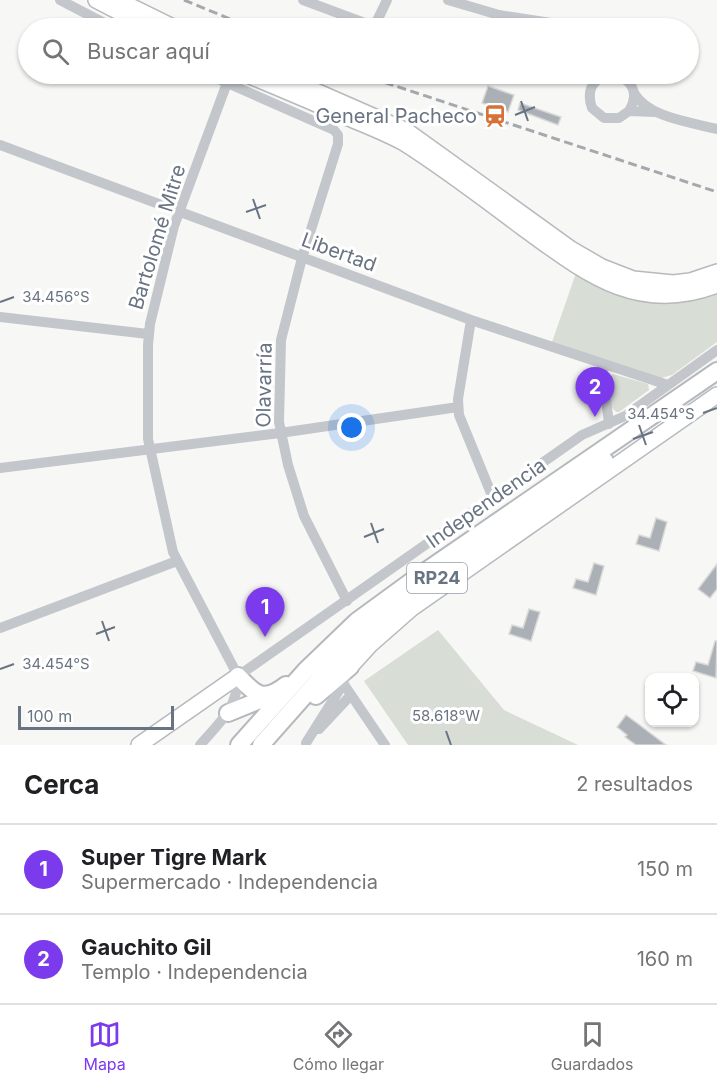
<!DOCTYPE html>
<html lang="es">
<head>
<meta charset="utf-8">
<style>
  :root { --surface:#fff; --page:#f2f2f2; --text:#202124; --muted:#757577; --line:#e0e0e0; --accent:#7c3aed }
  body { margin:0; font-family:Inter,sans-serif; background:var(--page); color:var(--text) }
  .controls { position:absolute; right:18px; bottom:18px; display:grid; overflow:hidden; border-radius:12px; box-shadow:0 2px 4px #0004 }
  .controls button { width:54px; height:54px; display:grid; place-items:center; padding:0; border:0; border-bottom:2px solid var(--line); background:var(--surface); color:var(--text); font:30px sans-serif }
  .scale { position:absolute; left:18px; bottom:15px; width:156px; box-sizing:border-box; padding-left:6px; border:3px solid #697483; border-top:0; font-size:16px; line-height:21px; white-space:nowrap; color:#697483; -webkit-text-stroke:4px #fff; paint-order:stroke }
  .you { position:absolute; left:352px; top:428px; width:21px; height:21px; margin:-15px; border:4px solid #fff; border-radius:50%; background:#1a73e8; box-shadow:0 0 0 9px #1a73e833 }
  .badge { display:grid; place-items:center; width:39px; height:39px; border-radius:50%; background:var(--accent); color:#fff; font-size:20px; font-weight:700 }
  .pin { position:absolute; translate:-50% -50px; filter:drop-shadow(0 2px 3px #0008) }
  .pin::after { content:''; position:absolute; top:32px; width:21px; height:18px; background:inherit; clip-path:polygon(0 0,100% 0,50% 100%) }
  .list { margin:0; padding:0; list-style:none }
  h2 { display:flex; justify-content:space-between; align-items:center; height:78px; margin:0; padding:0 24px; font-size:26px }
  h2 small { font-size:20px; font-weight:400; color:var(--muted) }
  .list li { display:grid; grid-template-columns:39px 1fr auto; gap:18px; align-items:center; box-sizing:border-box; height:90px; padding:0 24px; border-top:2px solid var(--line) }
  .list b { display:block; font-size:22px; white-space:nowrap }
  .list p { margin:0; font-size:20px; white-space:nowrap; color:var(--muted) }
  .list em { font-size:20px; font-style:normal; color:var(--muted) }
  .icon { flex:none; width:33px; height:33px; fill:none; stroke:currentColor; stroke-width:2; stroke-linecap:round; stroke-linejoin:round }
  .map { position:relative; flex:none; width:717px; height:745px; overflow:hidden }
  .search { position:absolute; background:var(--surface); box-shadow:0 2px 4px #0004; left:18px; right:18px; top:18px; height:66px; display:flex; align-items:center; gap:15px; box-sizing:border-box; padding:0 21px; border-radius:33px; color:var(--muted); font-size:22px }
  .sheet { height:258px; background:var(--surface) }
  nav { display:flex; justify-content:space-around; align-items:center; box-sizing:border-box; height:84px; border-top:2px solid var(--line); background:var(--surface); font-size:16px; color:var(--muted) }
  nav a { display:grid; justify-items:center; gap:3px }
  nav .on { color:var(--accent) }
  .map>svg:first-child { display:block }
</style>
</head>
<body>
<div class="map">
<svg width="717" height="745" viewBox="0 0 717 745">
  <rect width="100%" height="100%" fill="#f7f7f5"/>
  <!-- green -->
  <path fill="#d8ded6" d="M576 273 717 292V342L672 375 661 378 552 342Z
    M613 374 648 384 649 390 619 412H616L611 406 608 380Z
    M438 630 504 710 578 745H408L364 681Z"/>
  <!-- building -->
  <path fill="#abb0b7" stroke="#d9d9d7" stroke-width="1.5" d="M488 86 514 95 508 112 482 103Z
    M520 103 561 117 558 125 518 110Z
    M656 518 667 522 659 551 636 544 639 535 650 538Z
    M594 563 604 566 596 595 573 588 576 579 588 582Z
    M717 564V589L710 598 698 589Z
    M529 609 540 612 531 641 509 634 512 625 523 628Z
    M715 641H717L716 678 693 671 696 662 708 665Z
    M626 715 637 723 666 745H636L625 737 627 735 617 727Z"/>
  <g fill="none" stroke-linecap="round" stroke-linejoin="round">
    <!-- secondary casing -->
    <g stroke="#b6b9be" stroke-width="18">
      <path id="secondary" d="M96 0 150 28
        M118 0 175 28
        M245 74C279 88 312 102 346 117 365 125 386 133 404 143 445 169 484 199 523 228 584 272 637 316 717 285
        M277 74 407 131 571 249 602 267 633 279 673 283 690 281 717 272
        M350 667 371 644 412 608 717 395
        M139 745 238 676"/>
    </g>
    <!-- primary casing -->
    <g stroke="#b5b8bc" stroke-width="20">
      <path id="primary" d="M238 676C255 694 263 703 286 685
        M316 696 350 667
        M228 713 270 696
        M239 745 306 670 357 621 420 575 717 371
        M261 745 338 658 354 643 427 585 605 461"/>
    </g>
    <!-- street -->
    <path stroke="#c3c6ca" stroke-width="10" d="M60 0 114 28
      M303 0 370 25H375L387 0
      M448 0 499 15 583 28
      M207 74 334 130 338 135V144L302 258 281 340 279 422 288 465 304 516 347 601
      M634 93C649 118 690 122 717 129
      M629 111C654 69 576 61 592 108L604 118H619L629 111 655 112
      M0 145 471 320 668 385
      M0 317 148 334
      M471 320 458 399 459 415 493 498
      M602 365 609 424
      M0 468 280 433 458 407
      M0 628 177 561
      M238 676 582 435 625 416 717 350
      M343 683 385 745
      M319 729 350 696
      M306 743 340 689 347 673
      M200 745C219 723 238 708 238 676L173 552 148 439V345L150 324 174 226 227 83"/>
    <!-- secondary -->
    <use href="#secondary" stroke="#fff" stroke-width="15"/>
    <!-- primary -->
    <use href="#primary" stroke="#fff" stroke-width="16"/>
    <!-- rail -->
    <path stroke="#a5a9ae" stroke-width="3" stroke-dasharray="9 4.5" stroke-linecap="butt" d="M184 0 252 28
      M359 74 717 192"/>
  </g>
  <!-- ticks -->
  <path fill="none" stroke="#697483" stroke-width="2" d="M521 101 528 121M515 115 535 107M253 199 260 219M246 212 266 205M0 302 14 297M703 413 717 408M639 425 646 445M633 439 653 432M371 523 378 543M364 537 384 529M102 621 109 641M96 634 115 627M0 669 14 664M446 731 451 745"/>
  <!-- icons -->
  <defs>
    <g id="station-bare" transform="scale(1.8)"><path d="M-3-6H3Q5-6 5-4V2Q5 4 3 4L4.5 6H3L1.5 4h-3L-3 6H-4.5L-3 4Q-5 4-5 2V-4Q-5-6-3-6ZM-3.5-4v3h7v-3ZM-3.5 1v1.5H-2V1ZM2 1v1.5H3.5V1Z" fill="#d57237" stroke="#fff" stroke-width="2.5" paint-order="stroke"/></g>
  </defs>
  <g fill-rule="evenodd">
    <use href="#station-bare" x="495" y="116"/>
  </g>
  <g text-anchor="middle" stroke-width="6" stroke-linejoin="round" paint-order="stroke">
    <!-- shield labels -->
    <rect fill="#fff" stroke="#969ea8" stroke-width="1.5" x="407" y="563" width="60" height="30" rx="4.5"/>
    <g font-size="18" font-weight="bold" fill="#697483">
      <text x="437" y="584">RP24</text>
    </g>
    <!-- poi labels -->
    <g font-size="20" fill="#697483" stroke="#fff" text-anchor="end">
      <text x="477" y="123">General Pacheco</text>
    </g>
    <!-- street labels -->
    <g font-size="20" fill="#697483" stroke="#fff">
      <text transform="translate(157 237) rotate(-73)" y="7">Bartolomé Mitre</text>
      <text transform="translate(339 252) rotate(20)" y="7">Libertad</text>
      <text transform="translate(264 385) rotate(-89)" y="7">Olavarría</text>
      <text transform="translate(486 503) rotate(-35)" y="7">Independencia</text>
    </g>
  </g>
  <g font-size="15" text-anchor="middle" fill="#697483" stroke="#fff" stroke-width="6" stroke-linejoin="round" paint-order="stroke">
    <text x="56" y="302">34.456°S</text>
    <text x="661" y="419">34.454°S</text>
    <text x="56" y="669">34.454°S</text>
    <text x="446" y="721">58.618°W</text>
  </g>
</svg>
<div class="controls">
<button><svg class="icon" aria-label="locate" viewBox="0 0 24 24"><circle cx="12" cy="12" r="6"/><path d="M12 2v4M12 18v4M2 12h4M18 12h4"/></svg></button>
</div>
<div class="scale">100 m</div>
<div class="you"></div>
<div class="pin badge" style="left:265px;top:637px">1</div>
<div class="pin badge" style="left:595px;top:417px">2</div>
<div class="search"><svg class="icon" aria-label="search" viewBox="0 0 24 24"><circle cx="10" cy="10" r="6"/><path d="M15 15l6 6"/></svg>Buscar aquí</div>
</div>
<section class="sheet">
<h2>Cerca<small>2 resultados</small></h2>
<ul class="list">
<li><span class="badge">1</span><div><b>Super Tigre Mark</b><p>Supermercado · Independencia</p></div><em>150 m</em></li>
<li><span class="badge">2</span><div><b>Gauchito Gil</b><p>Templo · Independencia</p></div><em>160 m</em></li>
</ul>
</section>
<nav>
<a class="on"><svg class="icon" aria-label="map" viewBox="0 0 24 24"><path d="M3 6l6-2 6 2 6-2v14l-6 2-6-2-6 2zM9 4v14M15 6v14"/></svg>Mapa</a>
<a><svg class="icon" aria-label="directions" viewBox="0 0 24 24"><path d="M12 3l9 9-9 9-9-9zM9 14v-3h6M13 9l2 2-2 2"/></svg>Cómo llegar</a>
<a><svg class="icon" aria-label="saved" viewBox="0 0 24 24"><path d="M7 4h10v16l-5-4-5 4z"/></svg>Guardados</a>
</nav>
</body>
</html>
